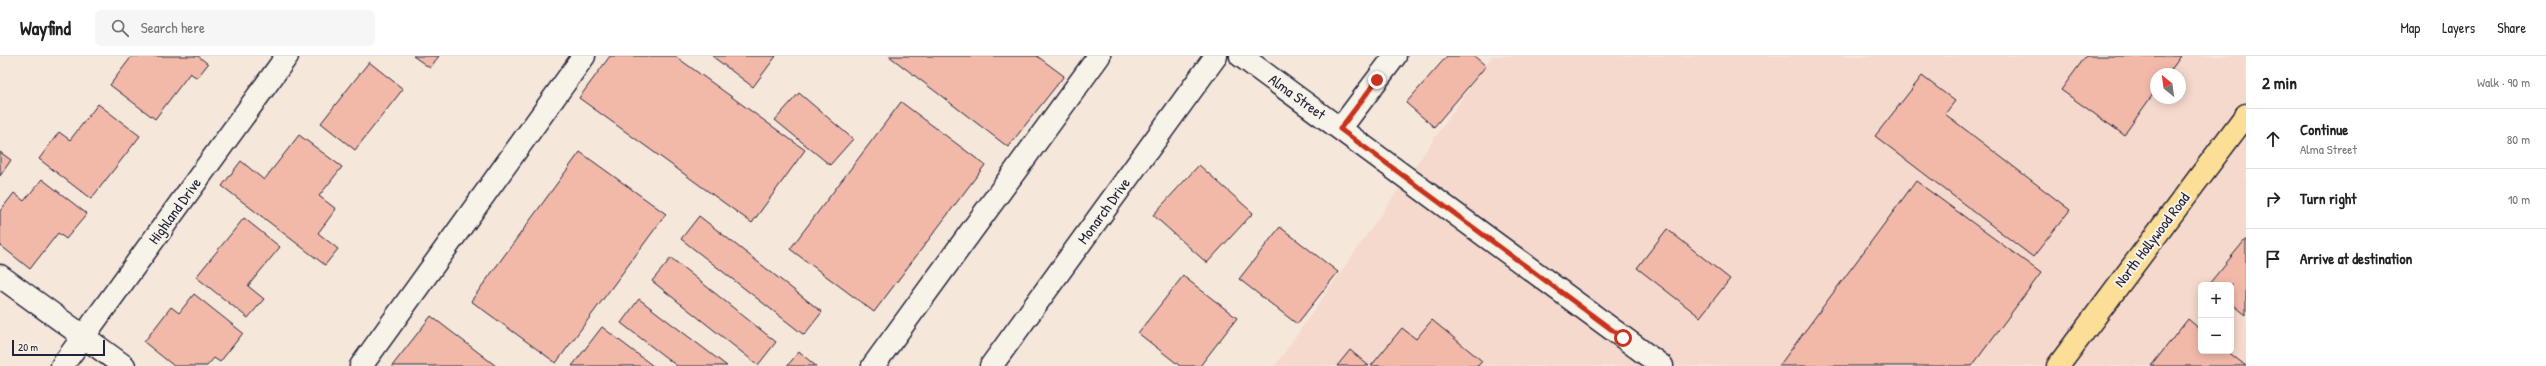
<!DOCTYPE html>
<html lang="en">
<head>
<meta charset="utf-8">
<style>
  :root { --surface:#fff; --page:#f6f6f6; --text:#222; --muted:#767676; --line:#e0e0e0 }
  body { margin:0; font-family:"Patrick Hand",sans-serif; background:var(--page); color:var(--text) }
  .controls { position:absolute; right:12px; bottom:12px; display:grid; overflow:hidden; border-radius:6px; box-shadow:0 2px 10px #0003 }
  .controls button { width:36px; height:36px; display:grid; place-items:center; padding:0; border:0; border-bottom:1px solid var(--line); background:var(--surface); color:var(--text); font:20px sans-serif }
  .compass { position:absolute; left:2150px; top:12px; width:36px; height:36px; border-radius:50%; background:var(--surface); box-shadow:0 2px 10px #0003; rotate:331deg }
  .scale { position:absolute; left:12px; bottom:10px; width:93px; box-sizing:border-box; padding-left:4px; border:2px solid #22223b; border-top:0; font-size:11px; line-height:14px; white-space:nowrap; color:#22223b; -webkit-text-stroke:3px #f7f3e8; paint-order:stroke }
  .stop { position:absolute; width:12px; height:12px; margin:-9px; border:3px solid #c8321e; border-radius:50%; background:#fff }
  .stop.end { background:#c8321e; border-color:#fff; box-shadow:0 1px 4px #0008 }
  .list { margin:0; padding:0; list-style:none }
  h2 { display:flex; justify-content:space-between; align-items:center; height:52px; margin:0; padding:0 16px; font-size:17px }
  h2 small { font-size:13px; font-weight:400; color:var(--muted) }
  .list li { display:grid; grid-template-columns:26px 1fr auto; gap:12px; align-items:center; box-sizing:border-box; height:60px; padding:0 16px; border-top:1px solid var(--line) }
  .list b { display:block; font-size:15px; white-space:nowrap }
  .list p { margin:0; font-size:13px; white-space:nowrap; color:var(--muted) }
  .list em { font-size:13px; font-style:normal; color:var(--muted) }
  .icon { flex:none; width:22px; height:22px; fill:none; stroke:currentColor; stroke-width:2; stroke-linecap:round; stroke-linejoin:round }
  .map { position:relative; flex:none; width:2246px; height:310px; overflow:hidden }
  header { display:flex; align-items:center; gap:24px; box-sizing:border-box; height:56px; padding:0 20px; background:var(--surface); border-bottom:1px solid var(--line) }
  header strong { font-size:19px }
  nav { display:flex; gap:22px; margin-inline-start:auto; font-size:14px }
  .search { width:280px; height:36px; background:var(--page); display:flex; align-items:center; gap:10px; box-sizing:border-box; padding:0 14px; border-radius:6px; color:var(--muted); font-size:15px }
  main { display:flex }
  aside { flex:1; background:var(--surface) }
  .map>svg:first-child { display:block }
</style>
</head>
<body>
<header>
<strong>Wayfind</strong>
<div class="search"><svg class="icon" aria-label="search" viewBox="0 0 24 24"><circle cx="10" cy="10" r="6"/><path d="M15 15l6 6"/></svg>Search here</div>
<nav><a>Map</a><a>Layers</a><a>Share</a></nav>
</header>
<main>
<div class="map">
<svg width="2246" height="310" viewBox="0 0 2246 310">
  <rect width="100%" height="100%" fill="#f6e7db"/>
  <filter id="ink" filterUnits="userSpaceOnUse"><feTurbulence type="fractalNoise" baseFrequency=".025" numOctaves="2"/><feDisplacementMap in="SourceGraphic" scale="8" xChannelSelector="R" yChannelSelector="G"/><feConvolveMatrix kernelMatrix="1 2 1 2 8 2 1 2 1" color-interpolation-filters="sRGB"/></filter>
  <g filter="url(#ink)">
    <!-- built -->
    <path fill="#f5d9cc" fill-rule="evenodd" d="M1492 0H2246V310H1275ZM2156 18H2180V42H2156ZM2201 229H2231V295H2201Z"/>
    <!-- building -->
    <path fill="#f2b9a9" stroke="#22223b" d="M132 0H198L208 8 197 22 190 17 155 63 110 29Z
      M413 0H439L430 12Z
      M610 0H675L805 94 752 167 579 42Z
      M712 0H776L753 31Z
      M889 0H1037L1064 20 1008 91Z
      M1447 0H1474L1486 10 1434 71 1406 47Z
      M2086 0H2181L2168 18H2156V34L2124 79 2061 34Z
      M369 6 403 33 355 94 321 67Z
      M1922 20 1955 45 1945 58 2070 154 2033 201 1875 80Z
      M799 37 853 83 830 109 775 64Z
      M901 46 985 109 874 256 790 193Z
      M98 48 140 80 91 143 39 103 59 76 70 84Z
      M299 79 342 111 319 140 336 153 318 177 338 193 325 209 222 130 241 105 264 124Z
      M0 96 11 104 0 120Z
      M580 96 666 158 556 307 471 245Z
      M1199 109 1253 157 1207 207 1153 159Z
      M42 123 87 158 66 183 58 177 30 213 0 189V155L14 137 24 145Z
      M1916 125 2041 217 1972 310H1779Z
      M699 160 822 256 804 279 681 183Z
      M244 162 280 191 248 230 264 243 248 262 196 221Z
      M1280 171 1338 216 1297 268 1239 223Z
      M1667 173 1730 223 1700 261 1637 212Z
      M2245 184H2246V259L2231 247V229H2208Z
      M671 202 776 286 758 309 652 225Z
      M1183 220 1237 262 1200 310H1180L1138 277Z
      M194 238 243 277 220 306 214 302 207 310H174L144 286 171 251 179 257Z
      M639 243 727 310H677L621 267Z
      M431 260 496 310H392Z
      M2188 263 2201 274V295H2227L2246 310H2151Z
      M1432 264 1482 305 1478 310H1371L1402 272 1416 283Z
      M602 271 653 310H572Z
      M1350 294 1369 310H1337Z
      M799 296 816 310H787Z"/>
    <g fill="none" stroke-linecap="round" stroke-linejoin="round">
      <!-- minor casing -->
      <g stroke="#22223b" stroke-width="25">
        <path id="minor" d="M1241 0 1662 310
          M1340 73 1395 0
          M0 220 124 310
          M62 310 287 0
          M361 310 584 0
          M873 310 1099 0
          M991 310 1216 0"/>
      </g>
      <!-- major casing -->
      <g stroke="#22223b" stroke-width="25">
        <path id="major" d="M2058 310 2246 59"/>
      </g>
      <!-- minor -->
      <use href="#minor" stroke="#f7f3e8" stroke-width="22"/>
      <!-- major -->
      <use href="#major" stroke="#fcde96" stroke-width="22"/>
    </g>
  </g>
  <g fill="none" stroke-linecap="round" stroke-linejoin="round" filter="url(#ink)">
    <!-- route -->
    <path stroke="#c8321e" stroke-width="5" d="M1377 24 1340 73 1623 282"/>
  </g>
  <g text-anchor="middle" stroke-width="4" stroke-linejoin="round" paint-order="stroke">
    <!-- street labels -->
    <g font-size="15" fill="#22223b" stroke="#f7f3e8">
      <text transform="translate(1297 41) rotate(36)" y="5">Alma Street</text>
      <text transform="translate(175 155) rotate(-54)" y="5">Highland Drive</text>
      <text transform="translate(1104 155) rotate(-54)" y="5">Monarch Drive</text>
      <text transform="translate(2152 184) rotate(-53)" y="5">North Hollywood Road</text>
    </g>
  </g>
</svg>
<div class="controls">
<button>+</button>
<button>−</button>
</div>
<svg class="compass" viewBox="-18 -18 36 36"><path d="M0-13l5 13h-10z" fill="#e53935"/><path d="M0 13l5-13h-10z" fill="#767676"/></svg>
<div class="scale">20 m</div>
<div class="stop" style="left:1623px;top:282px"></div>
<div class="stop end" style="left:1377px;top:24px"></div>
</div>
<aside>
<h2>2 min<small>Walk · 90 m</small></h2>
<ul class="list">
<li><svg class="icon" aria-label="ahead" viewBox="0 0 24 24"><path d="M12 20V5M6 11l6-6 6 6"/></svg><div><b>Continue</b><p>Alma Street</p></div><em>80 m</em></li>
<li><svg class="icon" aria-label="right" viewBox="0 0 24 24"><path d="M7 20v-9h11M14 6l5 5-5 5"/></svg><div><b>Turn right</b></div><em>10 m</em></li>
<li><svg class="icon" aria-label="arrive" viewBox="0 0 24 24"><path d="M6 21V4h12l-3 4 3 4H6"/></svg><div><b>Arrive at destination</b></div></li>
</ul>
</aside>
</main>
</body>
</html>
